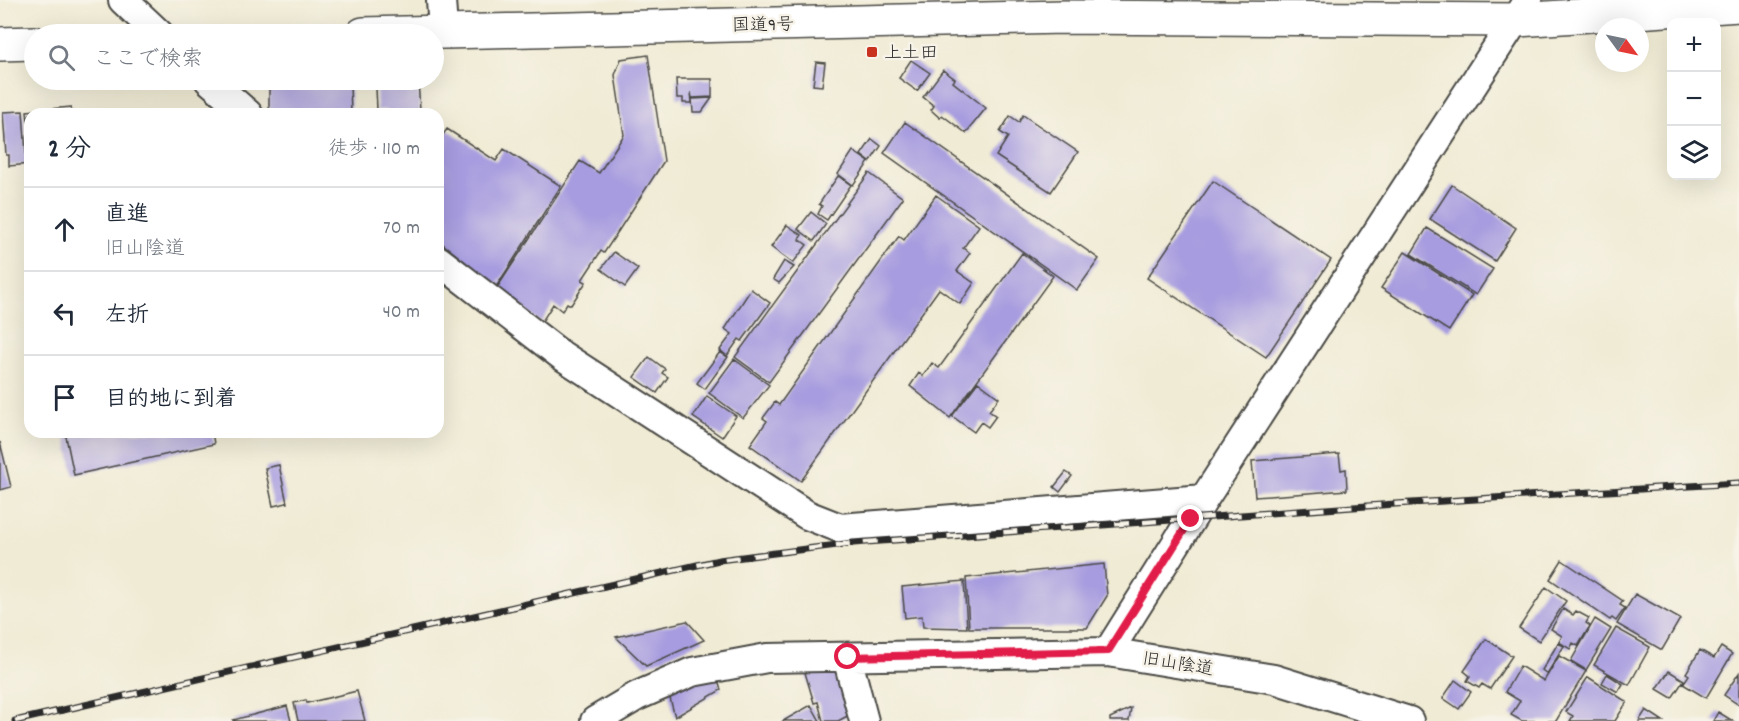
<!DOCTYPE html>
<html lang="ja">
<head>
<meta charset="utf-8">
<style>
  :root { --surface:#fff; --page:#f2f2f3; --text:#1f2937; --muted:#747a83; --line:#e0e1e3 }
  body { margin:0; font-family:Dekko,"Klee One",sans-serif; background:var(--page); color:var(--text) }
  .controls { position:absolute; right:18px; top:18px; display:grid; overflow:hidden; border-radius:12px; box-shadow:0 6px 24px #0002 }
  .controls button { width:54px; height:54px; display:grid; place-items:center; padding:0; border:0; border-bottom:2px solid var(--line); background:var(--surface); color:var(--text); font:30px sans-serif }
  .compass { position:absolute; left:1595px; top:18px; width:54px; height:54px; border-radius:50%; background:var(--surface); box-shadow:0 6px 24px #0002; rotate:123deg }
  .stop { position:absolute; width:18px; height:18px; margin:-14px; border:4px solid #e11d48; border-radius:50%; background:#fff }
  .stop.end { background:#e11d48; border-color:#fff; box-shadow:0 2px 6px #0008 }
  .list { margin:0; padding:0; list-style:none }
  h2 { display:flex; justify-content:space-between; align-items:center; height:78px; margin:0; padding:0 24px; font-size:26px }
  h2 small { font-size:20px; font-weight:400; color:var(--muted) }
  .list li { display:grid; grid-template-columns:39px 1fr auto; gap:18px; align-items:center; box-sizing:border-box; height:84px; padding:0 24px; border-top:2px solid var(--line) }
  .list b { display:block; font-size:22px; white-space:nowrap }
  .list p { margin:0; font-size:20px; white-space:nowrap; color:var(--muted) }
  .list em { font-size:20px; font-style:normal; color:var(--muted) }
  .icon { flex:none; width:33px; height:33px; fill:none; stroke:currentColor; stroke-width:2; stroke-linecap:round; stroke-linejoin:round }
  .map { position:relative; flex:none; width:1739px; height:721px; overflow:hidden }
  .search { position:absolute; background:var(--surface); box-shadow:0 6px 24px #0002; left:24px; top:24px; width:420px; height:66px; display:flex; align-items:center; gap:15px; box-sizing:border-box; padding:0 21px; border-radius:33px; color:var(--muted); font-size:22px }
  .panel { position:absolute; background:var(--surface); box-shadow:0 6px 24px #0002; left:24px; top:108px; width:420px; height:330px; border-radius:18px }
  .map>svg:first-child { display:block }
</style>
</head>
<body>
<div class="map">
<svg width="1739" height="721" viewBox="0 0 1739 721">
  <rect width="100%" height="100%" fill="#f7f3e8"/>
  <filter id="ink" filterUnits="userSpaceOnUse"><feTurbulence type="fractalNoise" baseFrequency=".0167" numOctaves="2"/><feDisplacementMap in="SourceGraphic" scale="12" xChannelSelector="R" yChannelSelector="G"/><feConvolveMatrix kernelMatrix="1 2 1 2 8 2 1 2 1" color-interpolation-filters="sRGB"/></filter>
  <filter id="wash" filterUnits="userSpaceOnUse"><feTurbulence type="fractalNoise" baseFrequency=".008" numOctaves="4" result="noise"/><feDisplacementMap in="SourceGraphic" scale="24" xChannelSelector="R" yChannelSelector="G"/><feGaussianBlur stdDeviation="1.35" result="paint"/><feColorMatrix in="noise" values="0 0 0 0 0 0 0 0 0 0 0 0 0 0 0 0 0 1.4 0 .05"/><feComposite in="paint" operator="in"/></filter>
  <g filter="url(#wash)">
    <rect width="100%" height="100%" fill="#f0ebd4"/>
    <g id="blocks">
      <!-- building -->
      <path fill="#a79cdf" d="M648 55 664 161 604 253 601 251 582 280 586 282 571 305 567 303 562 311 553 304 541 323 497 288 580 161 599 173 624 135 615 75 621 59Z
        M911 60 930 73 917 91 899 78Z
        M816 62 825 63 822 86 813 85Z
        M943 70 955 79 953 82 986 108 966 133 942 115 940 118 931 110 934 106 923 97Z
        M676 79H712V97L692 98 691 92 692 103H683V98H677Z
        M277 80H315V84L350 83 351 114H274L269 108V90Z
        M418 80 420 110H424V114H388V110H377L376 88H387V82Z
        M712 98 702 112H693L692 99Z
        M71 107 72 114H30L28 122 27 111Z
        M23 111 26 154H29L30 164 9 166V155H6L3 112Z
        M1023 115 1078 152 1051 192 996 156 1008 137 1000 132 1010 116 1019 122Z
        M905 122 1099 259 1077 290 884 153Z
        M447 129 496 161 504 149 561 186 496 287 438 240V142Z
        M872 139 881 146 870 162 861 155Z
        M853 151 869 162 853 185 838 174Z
        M869 173 903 198 769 382 735 357Z
        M838 176 851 185 827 220 818 214 822 206 819 204Z
        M1213 181 1331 260 1266 357 1147 278Z
        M1452 185 1516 228 1495 261 1430 219Z
        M936 195 979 226 963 248 970 253 957 271 974 283 960 304 939 289 801 481 750 445 767 421 763 418 775 402 779 405 899 236 904 240Z
        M811 212 826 224 814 241 798 229Z
        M787 225 802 235 799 239 807 245 793 263 771 247Z
        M1427 228 1493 269 1476 295 1411 254Z
        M614 252 638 269 625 287 601 269Z
        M1405 252 1472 295 1449 331 1381 288Z
        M1022 253 1053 276 950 418 910 386 919 373 923 376 932 363 939 368Z
        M784 261 794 267 779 283 773 279Z
        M751 289 770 303 742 341 739 339 727 356 720 350 732 334 725 329Z
        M720 352 728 357 705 389 697 383Z
        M649 357 665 369 662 373 668 377 657 393 634 377Z
        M734 359 769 385 743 418 709 393Z
        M978 382 999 398 989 411 996 416 988 427 981 422 974 432 952 416Z
        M707 396 736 416 722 437 693 417Z
        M65 432H212L214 444 74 475Z
        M0 442 11 487 0 490Z
        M1339 454 1341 470 1346 469 1347 490 1255 497 1252 461Z
        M279 465 287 503 273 506 265 468Z
        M1066 472 1072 476 1060 492 1054 487Z
        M1562 560 1623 601 1620 605 1625 608 1616 621 1612 618 1610 620 1550 579Z
        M1104 564 1107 596 1087 628H969L966 578Z
        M964 581 967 628 923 627 922 616 905 618 902 587Z
        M1546 587 1566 601 1539 641 1519 628Z
        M1635 594 1680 619 1662 650 1617 624Z
        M1563 609 1573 615 1576 611 1589 618 1586 623 1590 626 1578 646 1573 643 1570 649 1559 642 1562 636 1551 629Z
        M1595 619 1611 629 1586 670 1571 661Z
        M687 621 704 640 646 666 616 637Z
        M1616 628 1650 647 1629 685 1594 665Z
        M1486 639 1512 656 1490 689 1482 684 1479 688 1467 681 1470 676 1464 671Z
        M1558 643 1564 646 1547 674 1542 670Z
        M1721 647 1732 654 1706 698 1683 684 1689 675 1686 673 1700 650 1714 658Z
        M1559 656 1586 671 1556 721H1522L1511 715 1520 701 1505 692 1520 666 1544 681Z
        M844 657 855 712 838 721H823L818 702 814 703 801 659Z
        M1669 671 1684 680 1672 698 1657 689Z
        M1739 673V705L1724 695Z
        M1607 674 1623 684 1618 692 1602 683Z
        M717 675 721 690 675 717 667 687Z
        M1588 677 1627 702 1615 721H1570L1573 716 1566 712Z
        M1455 680 1471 692 1459 709 1443 698Z
        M357 691 365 721H298L294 703 306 700 307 703Z
        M811 705 820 721H783Z
        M287 706 291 721H233V720Z
        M1131 708 1129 721H1110V718Z
        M1646 710 1663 721H1639Z
        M1718 712 1733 721H1713Z"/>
    </g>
  </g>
  <g filter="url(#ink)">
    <use href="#blocks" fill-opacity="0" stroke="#494844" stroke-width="1.5"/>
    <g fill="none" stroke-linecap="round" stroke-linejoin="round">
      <!-- street casing -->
      <g stroke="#494844" stroke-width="32">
        <path id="street" d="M123 0 159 34
          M441 0 443 31
          M209 80 248 114
          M438 260 561 355 807 515 840 528 1204 499
          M1108 652 1204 499 1528 0
          M847 657 864 721
          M595 721 637 696 692 672 767 658 1108 652 1274 679 1409 721"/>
      </g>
      <!-- highway casing -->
      <g stroke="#494844" stroke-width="36">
        <path id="highway" d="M363 34 1064 17 1517 20 1739 5
          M0 44 34 43"/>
      </g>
      <!-- street -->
      <use href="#street" stroke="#fff" stroke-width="28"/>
      <!-- highway -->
      <use href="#highway" stroke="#fff" stroke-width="33"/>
      <!-- rail casing -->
      <g stroke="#2b2b2b" stroke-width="7">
        <path id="rail" d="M15 721 719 560 853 543 1395 504 1739 483"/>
      </g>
      <!-- rail -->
      <use href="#rail" stroke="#f7f3e8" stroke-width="4.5" stroke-dasharray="14" stroke-linecap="butt"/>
    </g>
  </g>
  <g fill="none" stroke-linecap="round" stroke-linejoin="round" filter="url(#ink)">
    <!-- route -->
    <path stroke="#e11d48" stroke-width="8" d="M848 657 1108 651 1191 519"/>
  </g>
  <!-- markers -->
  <rect fill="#c8321e" stroke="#f7f3e8" stroke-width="2" x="866" y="46" width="12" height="12" rx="3"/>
  <g text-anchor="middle" stroke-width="5" stroke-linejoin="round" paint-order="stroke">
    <!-- street labels -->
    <g font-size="18" fill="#2b2b2b" stroke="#f7f3e8">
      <text transform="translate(763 24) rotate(-1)" y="6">国道9号</text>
      <text transform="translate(1178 663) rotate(9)" y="6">旧山陰道</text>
    </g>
    <!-- poi labels -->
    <g font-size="18" fill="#2b2b2b" stroke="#f7f3e8" text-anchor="start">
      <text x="884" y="58">上土田</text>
    </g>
  </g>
</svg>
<div class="controls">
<button>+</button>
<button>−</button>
<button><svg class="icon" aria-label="layers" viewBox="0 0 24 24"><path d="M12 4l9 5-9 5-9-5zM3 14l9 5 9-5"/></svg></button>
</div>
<svg class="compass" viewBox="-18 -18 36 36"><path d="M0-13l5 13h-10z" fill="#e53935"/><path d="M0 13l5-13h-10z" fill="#747a83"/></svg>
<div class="stop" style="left:848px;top:657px"></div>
<div class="stop end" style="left:1191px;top:519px"></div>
<div class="search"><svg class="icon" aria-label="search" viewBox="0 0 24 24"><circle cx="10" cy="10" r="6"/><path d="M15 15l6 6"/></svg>ここで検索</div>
<section class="panel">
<h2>2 分<small>徒歩 · 110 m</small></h2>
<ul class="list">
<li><svg class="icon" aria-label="ahead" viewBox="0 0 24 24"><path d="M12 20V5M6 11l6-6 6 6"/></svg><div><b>直進</b><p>旧山陰道</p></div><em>70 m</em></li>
<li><svg class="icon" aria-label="left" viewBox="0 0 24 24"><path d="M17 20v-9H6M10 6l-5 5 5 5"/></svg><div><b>左折</b></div><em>40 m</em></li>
<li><svg class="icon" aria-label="arrive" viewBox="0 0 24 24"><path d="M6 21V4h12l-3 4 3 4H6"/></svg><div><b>目的地に到着</b></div></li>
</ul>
</section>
</div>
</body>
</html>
